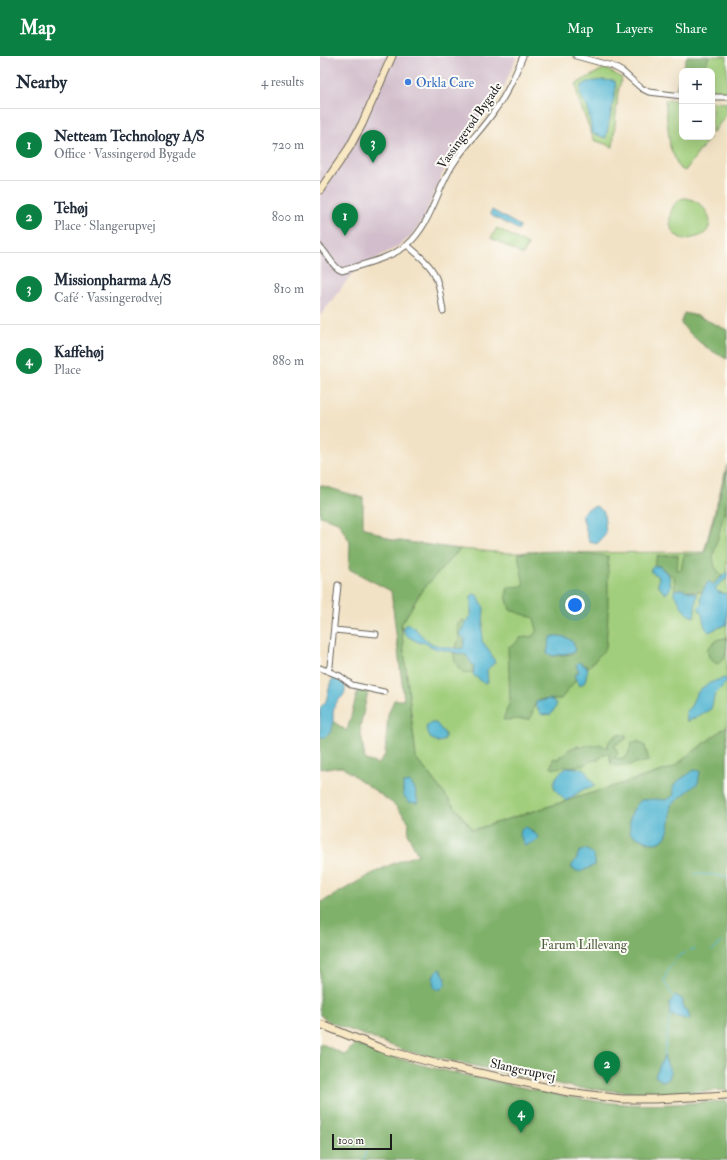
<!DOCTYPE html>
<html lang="en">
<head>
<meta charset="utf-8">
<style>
  :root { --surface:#fff; --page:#f6f6f7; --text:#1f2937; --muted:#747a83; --line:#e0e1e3; --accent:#0b8043 }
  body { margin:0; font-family:"IM FELL Double Pica",serif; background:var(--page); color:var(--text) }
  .controls { position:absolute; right:12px; top:12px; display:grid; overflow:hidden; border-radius:8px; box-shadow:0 4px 16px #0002 }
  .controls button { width:36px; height:36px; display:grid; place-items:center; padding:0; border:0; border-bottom:1px solid var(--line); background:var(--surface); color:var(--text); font:20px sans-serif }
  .scale { position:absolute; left:12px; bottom:10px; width:60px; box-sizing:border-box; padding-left:4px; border:2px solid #1c1c1c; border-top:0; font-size:11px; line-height:14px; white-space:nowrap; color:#1c1c1c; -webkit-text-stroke:3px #fdfcf7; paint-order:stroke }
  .you { position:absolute; left:255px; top:549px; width:14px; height:14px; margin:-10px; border:3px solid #fff; border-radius:50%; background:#1a73e8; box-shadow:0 0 0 6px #1a73e833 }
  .badge { display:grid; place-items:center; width:26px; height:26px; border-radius:50%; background:var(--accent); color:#fff; font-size:13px; font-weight:700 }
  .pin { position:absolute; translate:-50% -33px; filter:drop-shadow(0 1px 2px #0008) }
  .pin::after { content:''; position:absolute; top:21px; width:14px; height:12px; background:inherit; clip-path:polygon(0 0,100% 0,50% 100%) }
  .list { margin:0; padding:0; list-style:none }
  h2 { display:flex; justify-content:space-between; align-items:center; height:52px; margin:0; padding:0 16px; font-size:17px }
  h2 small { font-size:13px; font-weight:400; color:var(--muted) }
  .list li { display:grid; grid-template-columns:26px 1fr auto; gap:12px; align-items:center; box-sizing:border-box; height:72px; padding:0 16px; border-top:1px solid var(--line) }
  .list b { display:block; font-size:15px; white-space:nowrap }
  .list p { margin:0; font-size:13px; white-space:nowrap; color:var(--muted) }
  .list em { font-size:13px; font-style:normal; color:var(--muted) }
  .map { position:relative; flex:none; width:407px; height:1104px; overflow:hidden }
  header { display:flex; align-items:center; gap:24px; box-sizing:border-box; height:56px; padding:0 20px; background:var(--accent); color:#fff }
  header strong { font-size:19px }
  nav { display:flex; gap:22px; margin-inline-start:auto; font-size:14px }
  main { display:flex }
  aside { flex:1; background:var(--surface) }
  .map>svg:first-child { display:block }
</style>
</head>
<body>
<header>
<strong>Map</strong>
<nav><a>Map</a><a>Layers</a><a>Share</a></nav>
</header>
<main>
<aside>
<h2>Nearby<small>4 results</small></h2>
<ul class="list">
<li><span class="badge">1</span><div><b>Netteam Technology A/S</b><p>Office · Vassingerød Bygade</p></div><em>720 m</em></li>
<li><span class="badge">2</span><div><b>Tehøj</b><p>Place · Slangerupvej</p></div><em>800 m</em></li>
<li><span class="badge">3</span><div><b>Missionpharma A/S</b><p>Café · Vassingerødvej</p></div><em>810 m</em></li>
<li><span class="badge">4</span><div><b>Kaffehøj</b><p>Place</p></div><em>880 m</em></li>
</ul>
</aside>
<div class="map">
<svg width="407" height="1104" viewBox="0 0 407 1104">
  <rect width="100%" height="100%" fill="#fdfcf7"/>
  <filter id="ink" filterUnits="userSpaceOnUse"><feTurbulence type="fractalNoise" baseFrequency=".025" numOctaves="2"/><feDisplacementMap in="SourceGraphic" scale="8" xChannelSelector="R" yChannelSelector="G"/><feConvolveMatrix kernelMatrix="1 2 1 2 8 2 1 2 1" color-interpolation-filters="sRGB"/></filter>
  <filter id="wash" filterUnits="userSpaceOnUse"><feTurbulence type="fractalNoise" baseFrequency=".012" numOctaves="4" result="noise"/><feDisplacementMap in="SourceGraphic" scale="16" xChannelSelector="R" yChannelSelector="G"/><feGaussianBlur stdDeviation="0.9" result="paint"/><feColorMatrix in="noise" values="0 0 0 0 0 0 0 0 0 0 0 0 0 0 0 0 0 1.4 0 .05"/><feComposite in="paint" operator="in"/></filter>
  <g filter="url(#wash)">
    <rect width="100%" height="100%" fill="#f2e2c5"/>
    <!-- industrial -->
    <path fill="#d1bdcb" d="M0 0H197L184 31 123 116 103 164 89 182 75 192 35 214 0 260Z"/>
    <!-- green -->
    <path fill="#a1ce7b" stroke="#5e754c" d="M389 0H407V36L392 35V15H384Z
      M285 12 302 22 298 36 293 91 274 84 258 43 256 28Z
      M345 44H362V81H390L365 115 359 112 350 91Z
      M392 46 407 47V58L392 78Z
      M364 142C378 142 397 160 387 175 383 181 371 182 364 184L354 178C346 167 350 145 364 142Z
      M177 172 208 189 203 199 171 182Z
      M407 409V670L352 712 153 774 96 702 81 569 102 534 140 493 187 497 384 496Z"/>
    <!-- forest -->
    <path fill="#80b16b" stroke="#4e6644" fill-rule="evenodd" d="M367 0H389L384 15H362V34L355 35Z
      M364 257 378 260 407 274V303C385 292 378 286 361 268Z
      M407 414V446L393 501 395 511 402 520 393 529 389 525 382 536 355 534 354 521 339 510H334L337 500 358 499 357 514H361L364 499 384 498Z
      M0 429 43 442V471L73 484 140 493 102 534 81 569 96 702 153 774 352 712 407 670V1034L331 1038 257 1032 86 995 12 967 0 959V847C32 830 63 808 98 799L88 778 89 766 75 749 22 711 0 713V680L3 682 10 677 14 666 27 675 38 634 48 636 40 671 45 704 58 708 65 699 68 658 74 644H84L71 535 29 513 30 486 18 466 0 460Z
      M241 495 288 500V559L286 592 269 611 265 609 259 614 257 618H255L256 624 241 643 218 644 215 648 210 663 183 664 190 645 188 591 194 589 200 582 213 580 217 574 214 562 190 554 186 540 188 531 204 530 198 498 206 496ZM250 584 255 593 252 598 233 600 226 596Z
      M141 564H144L146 567 141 575V578L145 583 143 592 135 593 139 583 137 569Z
      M404 582 407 583C407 594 407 603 397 608L389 602 387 593 396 584Z
      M134 595C145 597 155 603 153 616L144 617C137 612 133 604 134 595Z
      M298 678 306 680V683L295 689 298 698 294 702 303 703 308 698 312 686H320L325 690 329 705 324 706 321 708 318 706C312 710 298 712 291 708L289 698H283L279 704C266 704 268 709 258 710 249 711 242 710 233 713L231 711 233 702 238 703 240 700 245 699 249 693 259 690 262 692 268 688 273 690 280 688 287 692 289 685Z
      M0 987 25 999 35 988C77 1004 120 1014 164 1023 206 1032 249 1043 292 1047 330 1051 369 1047 407 1045V1104H0Z"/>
    <!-- water -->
    <path fill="#53b6d2" stroke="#386977" d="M283 24 295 25 296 32 286 82 272 77 268 53 260 38 261 30 268 26Z
      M172 154 200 170 199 174 172 160 170 157Z
      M276 450 284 456 286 478 277 488 269 486 262 459 265 454Z
      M334 510H339L349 519 351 531 347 537H344L338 529 339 521 331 516V513Z
      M407 516V522L395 532 398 536 407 538V568L389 576C381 570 385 559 378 552L382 548C378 541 384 532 389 525L393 529Z
      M361 533 377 538 374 561C361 558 362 546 354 539V534Z
      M154 538 157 539 164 552 162 585 169 594 175 606 167 614 168 626 164 627 153 619 154 611 146 599 114 592 104 586 100 587C93 583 83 580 83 571L87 568C97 570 100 581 109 586 115 590 136 594 143 592L145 583 140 578 151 559V540Z
      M234 580C243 579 258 584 254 596L233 600 227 597 230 582Z
      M259 606 268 612 265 626 260 630 254 619 259 616 256 609Z
      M407 622V626L395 638 391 653 367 666 366 655C373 650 372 645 376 639 381 629 397 623 407 622Z
      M13 623 20 624 25 628C27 643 18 640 14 652 11 663 18 675 3 682L0 680V652L6 645 11 625Z
      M230 643 236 647V651L231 658 222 659 216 650V646Z
      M111 667H116L125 678V682L123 685 118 686 110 682 106 671Z
      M249 711 264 713 275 730 264 733 246 745C243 742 234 734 234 730 232 723 243 713 249 711Z
      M374 714 380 715 378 727 351 749C351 782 344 799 310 777 309 762 310 755 321 744L335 743 347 744 354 739 353 731C359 722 367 720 374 714Z
      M90 726 95 733 98 747 89 746 83 739V727Z
      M207 771 219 781 218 784 205 790C202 783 198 779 202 772Z
      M265 793C272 796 276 800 275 809L260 816 252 813V809L256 804 259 796Z
      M120 913 126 922 125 929 120 934 114 932 113 924 114 918Z
      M356 939 363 944V952L368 955 370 964 350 959 349 947Z
      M344 1000 351 1017 348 1024 342 1025 335 1020Z"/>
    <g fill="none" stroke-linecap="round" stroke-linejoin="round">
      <!-- stream -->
      <path stroke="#53b6d2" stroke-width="1" d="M375 818 397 819 407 822
        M370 894 375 893
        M392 895 402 886
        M354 942 344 925C348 912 354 901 366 896
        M344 1000 350 959
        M44 1104 47 1091"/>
    </g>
  </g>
  <g filter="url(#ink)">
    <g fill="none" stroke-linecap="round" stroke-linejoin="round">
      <!-- street casing -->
      <g stroke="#676157" stroke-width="7">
        <path id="street" d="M256 0 292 10 303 16 321 32 329 36 362 40
          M392 41H407
          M87 189C117 214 117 217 123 255
          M0 191C8 198 13 212 22 215 43 208 69 203 87 189 111 168 116 136 132 110 144 90 162 74 175 54 187 38 195 19 203 0
          M14 574 56 578
          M0 612 20 620 32 629 64 636
          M8 614 10 610 18 529"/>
      </g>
      <!-- secondary casing -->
      <g stroke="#676157" stroke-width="9">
        <path id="secondary" d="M0 134 29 92 42 68 72 0
          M0 968 65 994 118 1008 248 1036 302 1043H335L407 1039"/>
      </g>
      <!-- street -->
      <use href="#street" stroke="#fff" stroke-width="5"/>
      <!-- secondary -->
      <use href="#secondary" stroke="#f8e8c3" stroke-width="7"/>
    </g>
  </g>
  <!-- markers -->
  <circle fill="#3f7fe0" stroke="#fdfcf7" stroke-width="1.5" cx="88" cy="26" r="4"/>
  <g text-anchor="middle" stroke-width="4" stroke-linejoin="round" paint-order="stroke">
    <!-- shop labels -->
    <g font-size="13" fill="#366cbe" stroke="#fdfcf7" text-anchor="start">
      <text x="96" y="31">Orkla Care</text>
    </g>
    <!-- street labels -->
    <g font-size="13" fill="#1c1c1c" stroke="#fdfcf7">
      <text transform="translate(149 69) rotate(-55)" y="5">Vassingerød Bygade</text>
      <text transform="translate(203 1013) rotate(12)" y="5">Slangerupvej</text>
    </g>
    <!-- park labels -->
    <g font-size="13" fill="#4b5a3d" stroke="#fdfcf7">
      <text x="264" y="893">Farum Lillevang</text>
    </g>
  </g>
</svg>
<div class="controls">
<button>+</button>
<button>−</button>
</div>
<div class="scale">100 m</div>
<div class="you"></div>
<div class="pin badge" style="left:25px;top:180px">1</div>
<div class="pin badge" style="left:287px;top:1028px">2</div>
<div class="pin badge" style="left:53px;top:107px">3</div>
<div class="pin badge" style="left:201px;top:1077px">4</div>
</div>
</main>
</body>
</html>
